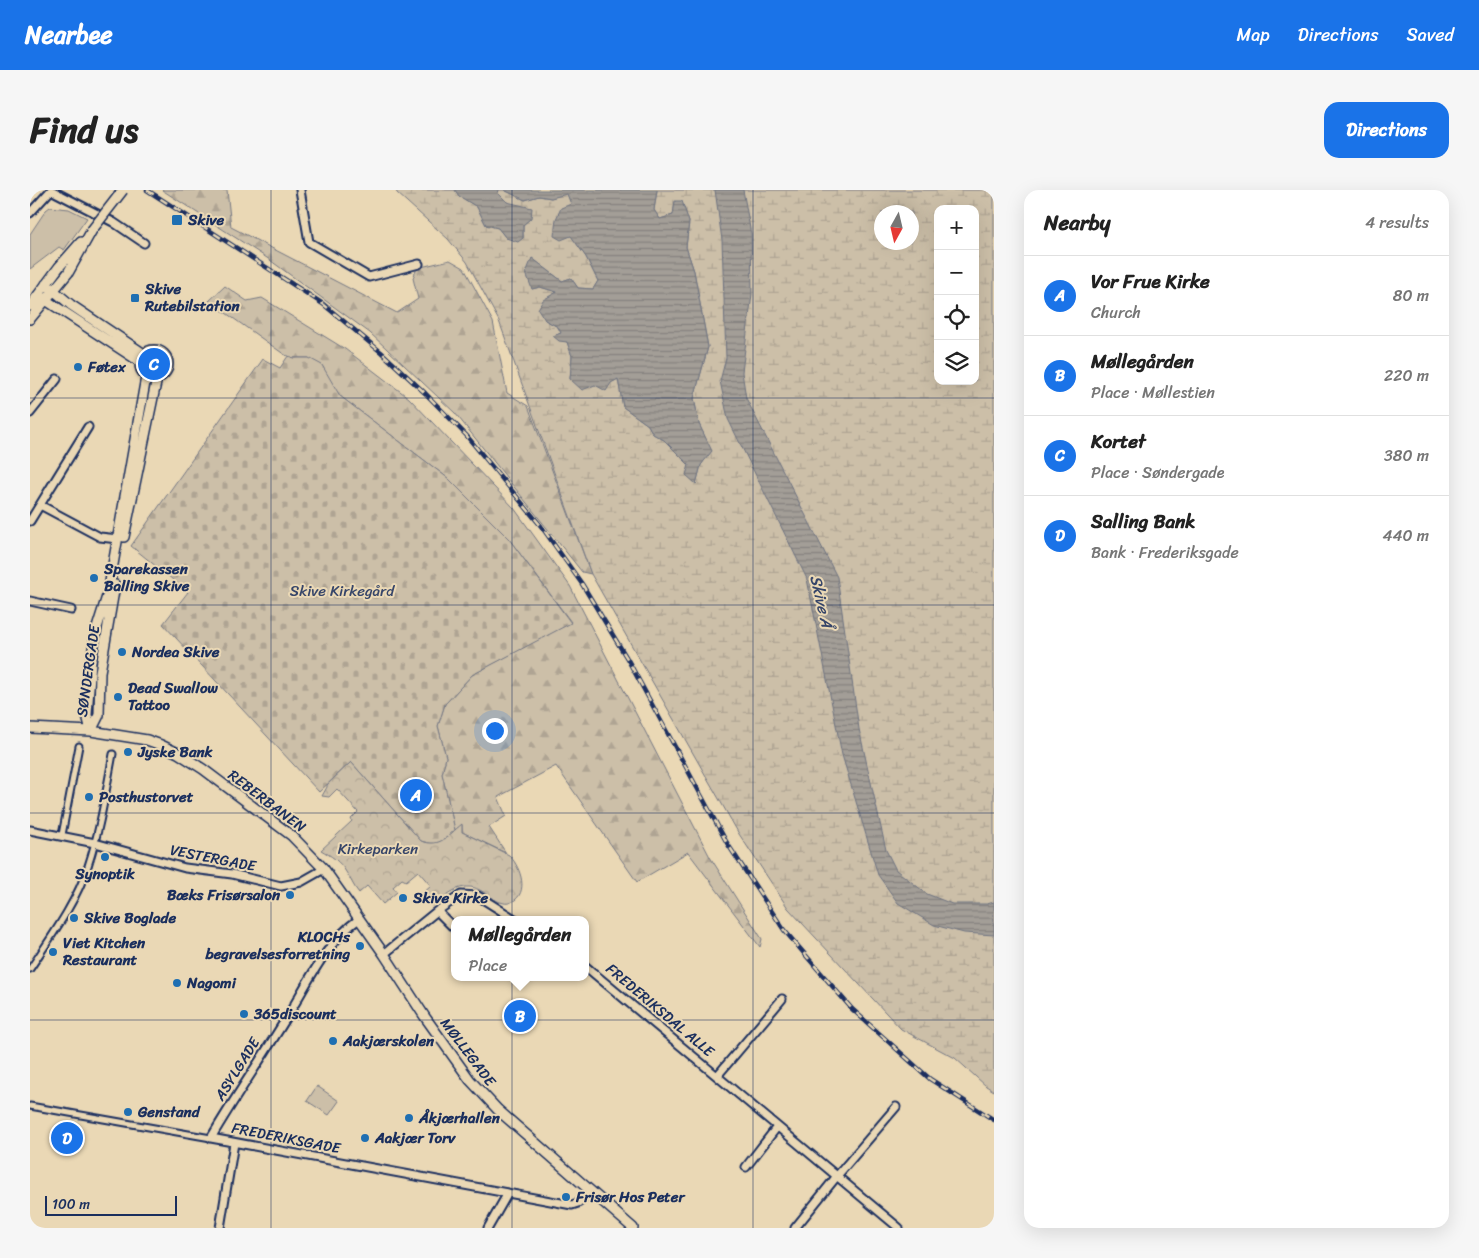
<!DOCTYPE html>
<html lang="en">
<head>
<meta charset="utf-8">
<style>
  :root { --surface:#fff; --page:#f6f6f6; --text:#222; --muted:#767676; --line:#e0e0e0; --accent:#1a73e8 }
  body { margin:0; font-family:Sriracha,sans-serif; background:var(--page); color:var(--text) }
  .controls { position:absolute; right:15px; top:15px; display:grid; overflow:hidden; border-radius:10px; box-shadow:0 5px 20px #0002 }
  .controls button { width:45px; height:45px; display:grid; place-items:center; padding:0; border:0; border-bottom:1px solid var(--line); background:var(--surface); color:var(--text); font:25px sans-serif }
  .compass { position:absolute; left:844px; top:15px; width:45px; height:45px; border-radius:50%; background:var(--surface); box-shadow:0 5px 20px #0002; rotate:188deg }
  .scale { position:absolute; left:15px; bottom:12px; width:132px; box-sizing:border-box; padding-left:5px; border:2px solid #1b2f5e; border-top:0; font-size:14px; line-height:18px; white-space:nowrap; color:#1b2f5e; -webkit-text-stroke:4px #ead8b5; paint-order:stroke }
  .you { position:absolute; left:464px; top:540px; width:18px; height:18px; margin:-12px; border:4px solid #fff; border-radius:50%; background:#1a73e8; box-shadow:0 0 0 8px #1a73e833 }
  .badge { display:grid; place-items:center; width:32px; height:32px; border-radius:50%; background:var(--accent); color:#fff; font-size:16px; font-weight:700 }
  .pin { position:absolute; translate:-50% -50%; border:2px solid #fff; box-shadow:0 1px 5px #0006 }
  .popup { position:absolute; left:421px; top:726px; width:138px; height:65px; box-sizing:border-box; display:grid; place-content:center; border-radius:10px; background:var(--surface); filter:drop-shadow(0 1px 4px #0005); font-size:16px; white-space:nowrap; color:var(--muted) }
  .popup b { font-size:19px; color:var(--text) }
  .popup::after { content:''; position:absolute; left:50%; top:100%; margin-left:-10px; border:10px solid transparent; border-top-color:var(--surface) }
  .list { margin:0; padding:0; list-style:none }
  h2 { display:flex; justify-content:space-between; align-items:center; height:65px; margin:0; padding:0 20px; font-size:21px }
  h2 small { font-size:16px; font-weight:400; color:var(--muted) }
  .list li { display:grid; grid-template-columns:32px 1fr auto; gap:15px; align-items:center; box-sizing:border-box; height:80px; padding:0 20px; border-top:1px solid var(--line) }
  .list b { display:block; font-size:19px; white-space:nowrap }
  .list p { margin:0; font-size:16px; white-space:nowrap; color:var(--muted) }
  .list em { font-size:16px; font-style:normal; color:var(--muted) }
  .icon { flex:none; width:28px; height:28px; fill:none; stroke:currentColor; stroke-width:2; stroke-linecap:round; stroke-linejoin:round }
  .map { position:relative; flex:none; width:964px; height:1038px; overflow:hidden; border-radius:15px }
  header { display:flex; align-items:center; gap:30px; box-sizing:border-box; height:70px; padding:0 25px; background:var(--accent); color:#fff }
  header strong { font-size:24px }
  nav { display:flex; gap:28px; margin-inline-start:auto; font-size:18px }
  .intro { display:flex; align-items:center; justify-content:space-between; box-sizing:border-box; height:120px; padding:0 30px }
  h1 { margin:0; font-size:35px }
  .button { padding:12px 22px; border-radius:15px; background:var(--accent); color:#fff; font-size:18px; font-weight:700 }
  main { display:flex; gap:30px; padding:0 30px }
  aside { flex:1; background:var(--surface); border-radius:15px; box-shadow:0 5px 20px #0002 }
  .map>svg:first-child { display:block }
</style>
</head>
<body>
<header>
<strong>Nearbee</strong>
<nav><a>Map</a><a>Directions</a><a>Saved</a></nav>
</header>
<div class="intro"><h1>Find us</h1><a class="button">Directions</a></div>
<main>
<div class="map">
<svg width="964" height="1038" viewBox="0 0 964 1038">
  <defs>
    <pattern id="forest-firs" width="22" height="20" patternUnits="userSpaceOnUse" patternTransform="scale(1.25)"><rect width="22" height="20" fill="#ccbfa8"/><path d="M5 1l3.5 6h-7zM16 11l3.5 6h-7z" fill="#afa493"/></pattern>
    <pattern id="wetland-marsh" width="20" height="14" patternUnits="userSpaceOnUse" patternTransform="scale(1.25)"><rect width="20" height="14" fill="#ccbfa8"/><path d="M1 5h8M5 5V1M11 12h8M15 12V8" fill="none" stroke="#afa493"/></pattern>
    <pattern id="cemetery-stones" width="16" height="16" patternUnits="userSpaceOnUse" patternTransform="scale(1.25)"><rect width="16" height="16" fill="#ccbfa8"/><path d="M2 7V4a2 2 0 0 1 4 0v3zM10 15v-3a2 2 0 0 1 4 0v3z" fill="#afa493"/></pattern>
    <pattern id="park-crowns" width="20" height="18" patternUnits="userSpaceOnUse" patternTransform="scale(1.25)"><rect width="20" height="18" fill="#ccbfa8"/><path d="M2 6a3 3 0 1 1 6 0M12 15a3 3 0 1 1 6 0" fill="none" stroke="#afa493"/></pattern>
    <pattern id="water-rules" width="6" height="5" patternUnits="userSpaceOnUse" patternTransform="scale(1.25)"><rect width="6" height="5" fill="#a39e97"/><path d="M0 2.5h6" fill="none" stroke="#84817e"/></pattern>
  </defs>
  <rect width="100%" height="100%" fill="#ead8b5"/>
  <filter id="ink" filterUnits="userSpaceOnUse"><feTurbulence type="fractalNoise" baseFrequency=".02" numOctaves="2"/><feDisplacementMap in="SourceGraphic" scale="10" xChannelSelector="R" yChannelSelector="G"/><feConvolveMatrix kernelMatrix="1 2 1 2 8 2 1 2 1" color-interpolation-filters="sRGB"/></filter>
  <g filter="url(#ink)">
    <!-- green -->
    <path fill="#ccbfa8" stroke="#747783" d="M20 17 39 19 57 28 34 60 29 57 0 79V44L16 20Z
      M287 896 309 911 299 925 277 911Z"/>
    <!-- forest -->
    <path fill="url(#forest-firs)" stroke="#747783" d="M132 0H197L201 37 367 123 388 109 383 88 387 78 420 70 434 78 463 132 477 203 498 216 561 384 552 382 425 223 340 143 237 68Z
      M195 96 217 111 232 108 315 159 379 208 484 318 540 396 680 667 732 749 730 757 658 662 607 692 526 576 468 607 476 626 459 637 476 663 432 642V635L425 640 412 584 416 567 408 536 415 514 442 485 541 432 479 349 419 289 310 206 279 168H264L255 165 179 111Z"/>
    <!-- wetland -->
    <path fill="url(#wetland-marsh)" stroke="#747783" fill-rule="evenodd" d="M366 0H425L429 6 447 17 456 35 468 38 476 48H493V35L501 28 477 12 468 3 469 0H474L495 10 509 6 521 8 537 3 541 14V45L556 67 568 91 563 99 548 98 541 88 532 91 502 68V99L510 97 527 102C511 111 510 111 515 130L528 137 531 143 524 146 537 152 542 166 540 189C557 193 572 198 588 189L593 217 618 235 623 244 634 250 659 275 666 294 671 275 681 261 669 234 664 208 678 157 664 81 656 57 659 32 652 12H645L643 25 630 29 624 20 627 0H964V901L956 896 925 868 871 839 758 718 709 644 561 384 469 131 437 72 418 49 367 3ZM908 19H945V191H908ZM852 22H882V52H852Z"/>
    <!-- cemetery -->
    <path fill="url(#cemetery-stones)" stroke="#747783" d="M258 166 264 168H279L292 175 310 206 419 289 479 349 541 433 442 485 415 514 408 536 416 567 412 584 425 640C412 651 409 657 391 651L321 572 289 602 133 434 158 402 101 356 233 169 250 178Z"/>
    <!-- park -->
    <path fill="url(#park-crowns)" stroke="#747783" d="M321 572 391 651C411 658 417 646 432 634V642L479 665C489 675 499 699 485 710 482 712 478 714 474 713 460 711 452 695 435 697 423 698 412 709 402 716L392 704 401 696 388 681 376 691 372 689 363 697 367 702 353 714 337 696 329 703C323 696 321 689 316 682 310 671 301 666 291 660L322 631 321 629 328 622 307 599 299 607 292 606 297 597V595Z"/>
    <!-- water -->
    <path fill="url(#water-rules)" stroke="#6d7280" d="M425 0H469L468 3 477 12 502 18 501 28 493 35V48L488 52 476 48 468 38 456 35 447 17 429 6Z
      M474 0H627L624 20 630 29 643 25 645 11H652L659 32 656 57 664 81 678 157 664 208 669 234 682 261 671 275 666 294 656 285 659 275 634 250 623 244 618 235 593 217 588 189 581 193 576 201 565 195 552 200 540 189 542 166 537 152 529 151 523 146 531 143 528 137 515 130 508 119 513 110 527 102 510 97 502 99 496 83 502 68 532 91 541 88 548 98 563 99 568 91 556 67 541 46 531 50 524 46 526 29 531 18 541 14 537 4 521 8 509 6 495 10Z
      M685 0H713L721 44 722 104 712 182 716 208 807 387 829 539 856 660 866 680 897 704 922 714H957L964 712V745L934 743 904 735 868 713 848 685 812 565 777 389 698 229 690 191 696 168 692 50Z"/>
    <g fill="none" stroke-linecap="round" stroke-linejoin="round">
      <!-- pedestrian casing -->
      <g stroke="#1b2f5e" stroke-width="9">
        <path id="pedestrian" d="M32 645 49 556
          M0 779C21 747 46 713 58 676 70 640 76 601 83 564
          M0 916 181 948"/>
      </g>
      <!-- minor casing -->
      <g stroke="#1b2f5e" stroke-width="11">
        <path id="minor" d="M270 0 279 52 339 87 389 74
          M0 23 21 0 83 32 114 53
          M0 223 27 189
          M10 315 70 347 88 349
          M0 331 58 237
          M0 411 41 420
          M0 640 65 653 155 678 202 684 251 696 271 692 294 679
          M407 721 425 739
          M329 729C295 753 278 793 257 827 232 868 205 907 181 948L542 1015 548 1013 562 1002
          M354 764 407 721 431 705 448 706 486 730
          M555 776 869 1038
          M687 886 752 809
          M716 977 747 937
          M190 1038 204 953
          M458 1038 478 1003
          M765 1038 807 986 866 917"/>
      </g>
      <!-- tertiary casing -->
      <g stroke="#1b2f5e" stroke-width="12">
        <path id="tertiary" d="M16 94 41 115 114 164
          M8 105 109 171
          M0 116 29 77 51 52
          M0 129 38 83 62 40
          M110 174a14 14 0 1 1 28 0a14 14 0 1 1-28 0Z
          M94 347 127 188
          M0 538 61 541 117 550 131 555 148 563 173 579 262 646 294 679 354 764 395 827 440 890 468 920 603 1038
          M61 541 57 525 61 471 66 441 78 403 116 187
          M61 541 69 525 70 482 85 395"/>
      </g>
      <!-- pedestrian -->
      <use href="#pedestrian" stroke="#ead8b5" stroke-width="5"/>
      <!-- minor -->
      <use href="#minor" stroke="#ead8b5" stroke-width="7"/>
      <!-- tertiary -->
      <use href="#tertiary" stroke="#ead8b5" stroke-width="9"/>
      <!-- rail casing -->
      <g stroke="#1b2f5e" stroke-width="4.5">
        <path id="rail" d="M117 0 293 114 351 162 395 203 436 245 511 336 552 394 598 470 697 653 754 740 822 819 900 889 964 930"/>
      </g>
      <!-- rail -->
      <use href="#rail" stroke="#ead8b5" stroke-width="2.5" stroke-dasharray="8" stroke-linecap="butt"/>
      <!-- tertiary-bridge casing -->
      <g stroke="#1b2f5e" stroke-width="12" stroke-linecap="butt">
        <path id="tertiary-bridge" d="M62 40 93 0"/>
      </g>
      <!-- tertiary-bridge -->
      <use href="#tertiary-bridge" stroke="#ead8b5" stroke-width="9"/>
    </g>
  </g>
  <!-- grid -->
  <path fill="none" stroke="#1b2f5e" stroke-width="1" stroke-opacity="0.55" d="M241 0V1038M482 0V1038M723 0V1038M0 208H964M0 415H964M0 623H964M0 830H964"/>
  <!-- markers -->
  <g fill="#1f6fb2" stroke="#ead8b5" stroke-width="2">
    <rect x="141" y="24" width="12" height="12" rx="2.5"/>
    <rect x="100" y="103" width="10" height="10" rx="2.5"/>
    <circle cx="48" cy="177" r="5"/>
    <circle cx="64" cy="388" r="5"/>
    <circle cx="92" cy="462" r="5"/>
    <circle cx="88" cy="507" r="5"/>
    <circle cx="98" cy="562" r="5"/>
    <circle cx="59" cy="607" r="5"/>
    <circle cx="75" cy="667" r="5"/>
    <circle cx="260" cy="705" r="5"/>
    <circle cx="373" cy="708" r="5"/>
    <circle cx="44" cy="728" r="5"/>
    <circle cx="330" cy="756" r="5"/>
    <circle cx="23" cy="762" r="5"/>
    <circle cx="147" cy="793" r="5"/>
    <circle cx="214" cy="824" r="5"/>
    <circle cx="303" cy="851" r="5"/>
    <circle cx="98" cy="922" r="5"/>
    <circle cx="379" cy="928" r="5"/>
    <circle cx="335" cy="948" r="5"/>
    <circle cx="536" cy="1007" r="5"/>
  </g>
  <g text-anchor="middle" stroke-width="4" stroke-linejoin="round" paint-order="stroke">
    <!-- poi labels -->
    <g font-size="15" font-weight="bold" fill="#1b2f5e" stroke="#ead8b5" text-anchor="start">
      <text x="158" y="35">Skive</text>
      <text x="115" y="104">Skive<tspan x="115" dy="17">Rutebilstation</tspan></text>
      <text x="58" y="182">Føtex</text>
      <text x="74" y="384">Sparekassen<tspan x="74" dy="17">Balling Skive</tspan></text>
      <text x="102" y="467">Nordea Skive</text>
      <text x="98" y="503">Dead Swallow<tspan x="98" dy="17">Tattoo</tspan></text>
      <text x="108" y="567">Jyske Bank</text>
      <text x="69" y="612">Posthustorvet</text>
      <text x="75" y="689" text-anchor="middle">Synoptik</text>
      <text x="250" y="710" text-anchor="end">Bæks Frisørsalon</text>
      <text x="383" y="713">Skive Kirke</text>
      <text x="54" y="733">Skive Boglade</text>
      <text x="320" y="752" text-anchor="end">KLOCHs<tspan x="320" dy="17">begravelsesforretning</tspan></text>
      <text x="33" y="758">Viet Kitchen<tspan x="33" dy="17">Restaurant</tspan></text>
      <text x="157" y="798">Nagomi</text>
      <text x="224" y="829">365discount</text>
      <text x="313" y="856">Aakjærskolen</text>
      <text x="108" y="927">Genstand</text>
      <text x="389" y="933">Åkjærhallen</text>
      <text x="345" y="953">Aakjær Torv</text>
      <text x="546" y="1012">Frisør Hos Peter</text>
    </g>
    <!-- park labels -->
    <g font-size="15" fill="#364569" stroke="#ead8b5">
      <text x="312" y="406">Skive Kirkegård</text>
      <text x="348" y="664">Kirkeparken</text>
    </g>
    <!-- street labels -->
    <g font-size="15" fill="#1b2f5e" stroke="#ead8b5">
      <text transform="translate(58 481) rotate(-82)" y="5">SØNDERGADE</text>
      <text transform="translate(237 611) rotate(37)" y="5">REBERBANEN</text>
      <text transform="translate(183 668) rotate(11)" y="5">VESTERGADE</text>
      <text transform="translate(630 820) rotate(40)" y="5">FREDERIKSDAL ALLE</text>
      <text transform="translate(438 862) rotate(53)" y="5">MØLLEGADE</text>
      <text transform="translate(207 879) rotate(-58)" y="5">ASYLGADE</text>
      <text transform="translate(256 948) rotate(11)" y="5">FREDERIKSGADE</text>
    </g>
    <!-- water labels -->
    <g font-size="16" font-style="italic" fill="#364569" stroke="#ead8b5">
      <text transform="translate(792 411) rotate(77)" y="6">Skive Å</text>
    </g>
  </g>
</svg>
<div class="controls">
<button>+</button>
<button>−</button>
<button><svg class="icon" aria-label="locate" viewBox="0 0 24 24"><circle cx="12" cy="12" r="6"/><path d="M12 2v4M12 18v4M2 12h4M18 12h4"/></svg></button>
<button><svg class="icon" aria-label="layers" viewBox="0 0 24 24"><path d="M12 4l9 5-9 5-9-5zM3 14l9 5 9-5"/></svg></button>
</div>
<svg class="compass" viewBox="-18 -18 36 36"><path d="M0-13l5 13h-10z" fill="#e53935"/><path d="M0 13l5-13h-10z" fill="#767676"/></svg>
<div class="scale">100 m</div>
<div class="you"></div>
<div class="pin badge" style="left:386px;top:605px">A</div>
<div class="pin badge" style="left:490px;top:826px">B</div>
<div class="popup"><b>Møllegården</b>Place</div>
<div class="pin badge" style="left:124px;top:174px">C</div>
<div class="pin badge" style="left:37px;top:948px">D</div>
</div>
<aside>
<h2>Nearby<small>4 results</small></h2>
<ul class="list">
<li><span class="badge">A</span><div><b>Vor Frue Kirke</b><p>Church</p></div><em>80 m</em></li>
<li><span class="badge">B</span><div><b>Møllegården</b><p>Place · Møllestien</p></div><em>220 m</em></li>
<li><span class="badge">C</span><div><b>Kortet</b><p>Place · Søndergade</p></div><em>380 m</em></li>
<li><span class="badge">D</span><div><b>Salling Bank</b><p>Bank · Frederiksgade</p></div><em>440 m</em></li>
</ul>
</aside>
</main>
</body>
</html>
